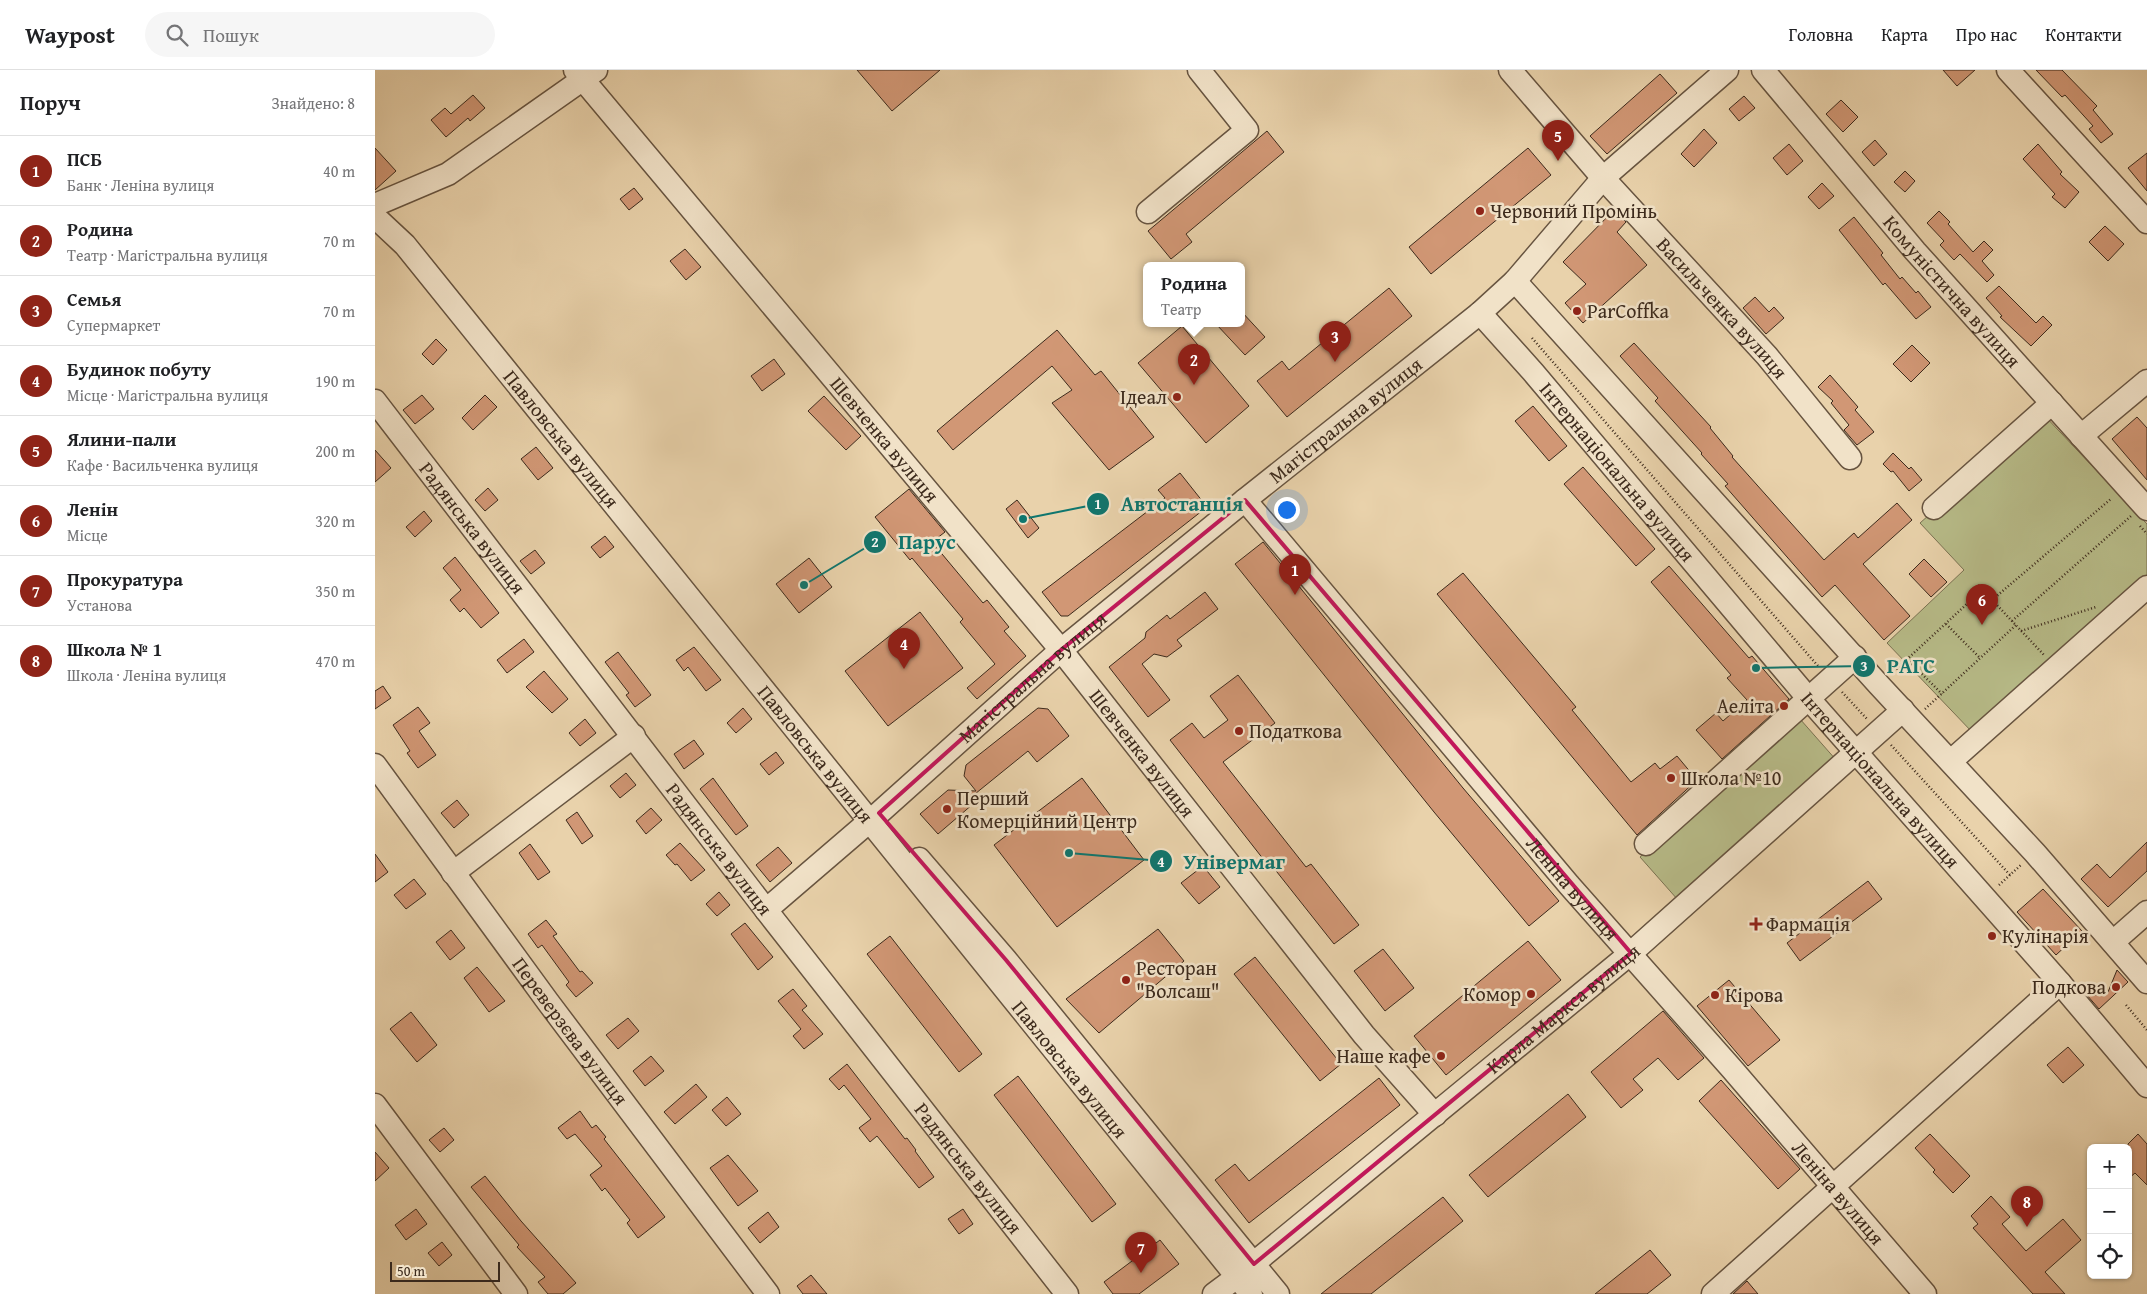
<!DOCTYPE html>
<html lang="uk">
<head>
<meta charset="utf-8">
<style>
  :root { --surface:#fff; --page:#f6f6f6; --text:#202124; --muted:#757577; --line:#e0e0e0; --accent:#8f2418 }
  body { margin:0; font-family:"Gentium Book Plus",serif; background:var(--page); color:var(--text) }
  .controls { position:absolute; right:15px; bottom:15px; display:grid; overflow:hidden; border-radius:8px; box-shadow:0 1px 4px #0004 }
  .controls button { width:45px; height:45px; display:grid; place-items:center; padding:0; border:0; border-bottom:1px solid var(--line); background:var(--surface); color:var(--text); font:25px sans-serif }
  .scale { position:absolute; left:15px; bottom:12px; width:110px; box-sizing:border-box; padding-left:5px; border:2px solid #3c2a1c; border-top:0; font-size:14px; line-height:18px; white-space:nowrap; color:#3c2a1c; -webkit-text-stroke:4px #f1e2c8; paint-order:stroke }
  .you { position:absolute; left:911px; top:439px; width:18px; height:18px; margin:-12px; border:4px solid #fff; border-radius:50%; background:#1a73e8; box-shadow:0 0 0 8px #1a73e833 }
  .badge { display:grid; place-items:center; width:32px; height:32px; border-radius:50%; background:var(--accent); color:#fff; font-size:16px; font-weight:700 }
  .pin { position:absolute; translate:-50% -41px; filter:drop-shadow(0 1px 2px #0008) }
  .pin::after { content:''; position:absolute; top:26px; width:18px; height:15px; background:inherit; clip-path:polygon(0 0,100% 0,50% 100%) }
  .popup { position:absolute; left:768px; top:192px; width:102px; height:65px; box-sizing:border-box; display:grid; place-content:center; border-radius:8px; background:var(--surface); filter:drop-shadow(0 1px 4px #0005); font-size:16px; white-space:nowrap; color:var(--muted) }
  .popup b { font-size:19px; color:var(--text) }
  .popup::after { content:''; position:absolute; left:50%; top:100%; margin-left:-10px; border:10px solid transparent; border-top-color:var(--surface) }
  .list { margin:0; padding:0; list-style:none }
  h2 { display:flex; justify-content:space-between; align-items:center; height:65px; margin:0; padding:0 20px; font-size:21px }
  h2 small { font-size:16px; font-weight:400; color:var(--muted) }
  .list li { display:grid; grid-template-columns:32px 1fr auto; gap:15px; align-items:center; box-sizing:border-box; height:70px; padding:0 20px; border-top:1px solid var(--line) }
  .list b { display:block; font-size:19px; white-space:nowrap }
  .list p { margin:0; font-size:16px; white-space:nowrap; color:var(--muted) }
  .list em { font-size:16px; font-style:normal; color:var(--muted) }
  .icon { flex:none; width:28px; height:28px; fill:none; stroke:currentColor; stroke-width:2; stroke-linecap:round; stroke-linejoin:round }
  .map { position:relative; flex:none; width:1772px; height:1224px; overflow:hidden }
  header { display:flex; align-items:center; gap:30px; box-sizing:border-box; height:70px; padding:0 25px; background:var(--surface); border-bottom:1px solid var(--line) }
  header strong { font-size:24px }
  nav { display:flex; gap:28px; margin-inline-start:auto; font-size:18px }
  .search { width:350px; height:45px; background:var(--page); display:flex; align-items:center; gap:12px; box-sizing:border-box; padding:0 18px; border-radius:28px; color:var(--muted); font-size:19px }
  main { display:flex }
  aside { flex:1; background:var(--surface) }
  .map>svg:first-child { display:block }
</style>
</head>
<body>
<header>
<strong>Waypost</strong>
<div class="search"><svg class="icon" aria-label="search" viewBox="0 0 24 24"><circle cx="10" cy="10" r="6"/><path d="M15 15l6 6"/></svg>Пошук</div>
<nav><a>Головна</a><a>Карта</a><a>Про нас</a><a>Контакти</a></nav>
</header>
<main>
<aside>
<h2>Поруч<small>Знайдено: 8</small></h2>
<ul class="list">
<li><span class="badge">1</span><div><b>ПСБ</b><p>Банк · Леніна вулиця</p></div><em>40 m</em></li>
<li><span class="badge">2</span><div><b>Родина</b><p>Театр · Магістральна вулиця</p></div><em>70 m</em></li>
<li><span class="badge">3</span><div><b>Семья</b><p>Супермаркет</p></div><em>70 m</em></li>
<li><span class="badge">4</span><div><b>Будинок побуту</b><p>Місце · Магістральна вулиця</p></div><em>190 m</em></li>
<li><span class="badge">5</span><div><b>Ялини-пали</b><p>Кафе · Васильченка вулиця</p></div><em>200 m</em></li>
<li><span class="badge">6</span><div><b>Ленін</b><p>Місце</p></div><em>320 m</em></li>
<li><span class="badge">7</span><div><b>Прокуратура</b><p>Установа</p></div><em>350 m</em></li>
<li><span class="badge">8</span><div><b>Школа № 1</b><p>Школа · Леніна вулиця</p></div><em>470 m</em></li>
</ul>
</aside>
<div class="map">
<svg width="1772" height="1224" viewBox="0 0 1772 1224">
  <rect width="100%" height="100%" fill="#e9d2ab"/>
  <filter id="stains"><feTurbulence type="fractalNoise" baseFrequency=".004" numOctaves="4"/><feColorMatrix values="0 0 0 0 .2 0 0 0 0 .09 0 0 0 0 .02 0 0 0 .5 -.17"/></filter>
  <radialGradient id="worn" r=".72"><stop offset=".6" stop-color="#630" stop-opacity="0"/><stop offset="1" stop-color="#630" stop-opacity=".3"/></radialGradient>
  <!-- green -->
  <path fill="#b7bb88" stroke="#7a7252" d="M1668 344 1772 454V510L1598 663 1512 573 1589 500 1545 453Z
    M1425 649 1462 691 1303 830 1265 787Z"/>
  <!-- building -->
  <path fill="#d19775" stroke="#3c2a1c" d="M482 0H565L517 41Z
    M1568 0H1600L1582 16Z
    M1661 0H1687L1722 36 1718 40 1738 64 1726 73 1714 59 1718 56 1690 25 1687 27Z
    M1285 4 1302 23 1232 84 1215 66Z
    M98 25 110 38 95 51 93 48 71 67 56 50 70 38 76 44Z
    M1369 26 1380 38 1364 51 1354 39Z
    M1466 30 1483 47 1468 62 1451 44Z
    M1329 59 1342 73 1319 97 1306 84Z
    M892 61 909 82 811 164 817 172 796 189 773 161Z
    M1500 70 1512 84 1499 96 1487 82Z
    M1414 74 1428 91 1412 105 1398 88Z
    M1663 74 1687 102 1685 104 1704 122 1690 138 1677 127 1680 124 1648 89Z
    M0 78 21 101 0 120Z
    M1153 78 1176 105 1056 204 1034 177Z
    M1772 83V121L1753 98Z
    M1530 101 1540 111 1530 122 1519 112Z
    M1447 113 1459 126 1444 139 1433 127Z
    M259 118 268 129 254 140 245 129Z
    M1239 140 1251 152 1242 162 1272 195 1208 253 1190 233 1211 214 1188 192Z
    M1564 141 1575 152 1573 154 1598 182 1609 171 1618 180 1607 191 1619 205 1612 212 1585 184 1579 190 1565 175 1569 171 1552 153Z
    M1479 147 1508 183 1506 185 1525 209 1527 207 1541 223 1543 221 1556 237 1541 249 1510 213 1508 215 1464 160Z
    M1730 156 1749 174 1733 191 1714 172Z
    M310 179 326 197 311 210 295 191Z
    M1624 216 1661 253 1668 246 1677 255 1656 276 1625 247 1627 246 1611 228Z
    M1014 218 1037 246 912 347 882 311 907 291 914 300Z
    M1380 227 1394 242 1399 237 1409 248 1391 264 1368 238Z
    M866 241 890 267 870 285 841 254H866Z
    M807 256 874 336 831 373 763 293Z
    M682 260 720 305 726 301 779 367 734 400 677 333 697 320 677 296 578 380 562 361Z
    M61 269 72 280 58 295 47 284Z
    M1259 273 1336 357 1335 358 1358 386 1357 387 1449 490 1479 463 1483 468 1522 433 1537 450 1488 494 1535 546 1509 570 1460 515 1447 527 1350 416 1353 414 1326 384 1327 383 1280 331 1283 328 1245 286Z
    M1537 275 1555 293 1536 312 1518 294Z
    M399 289 410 304 387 321 376 306Z
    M1455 305 1483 337 1480 340 1499 362 1482 375 1469 360 1474 355 1456 333 1458 331 1443 317Z
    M47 325 59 339 40 354 28 340Z
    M110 325 122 337 98 360 87 348Z
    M449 326 486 366 471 380 433 341Z
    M1158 336 1192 376 1174 391 1140 351Z
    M1762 347 1772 358V410L1737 369Z
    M161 377 178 398 163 410 146 389Z
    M0 380 16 398 0 412Z
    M1518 383 1534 399 1536 397 1547 410 1534 421 1518 401 1516 402 1508 394Z
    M1208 397 1280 479 1261 496 1189 414Z
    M805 403 832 437 693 546H686L667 522 790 428 783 420Z
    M113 418 123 430 110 441 100 430Z
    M534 419 570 462 557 472 608 533 612 530 634 557 629 561 651 586 602 629 592 618 620 594 585 552 588 549 537 488 535 490 500 447Z
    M642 430 664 458 653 468 631 439Z
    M49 441 57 451 40 467 31 457Z
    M230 466 239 477 225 488 216 477Z
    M888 472 1088 718 1184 831 1154 856 1059 742 860 494Z
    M160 480 170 493 156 504 145 491Z
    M80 487 124 543 106 558 89 538 85 542 75 530 86 520 68 498Z
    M434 488 457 517 424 543 401 514Z
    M1549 489 1572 512 1556 527 1534 504Z
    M1294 496 1374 588 1377 586 1414 629 1347 689 1321 660 1341 643 1348 651 1372 630 1352 608 1356 605 1276 512Z
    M1088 503 1201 637 1197 640 1256 712 1280 693 1285 699 1302 686 1322 710 1262 765 1062 524Z
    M830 522 843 539 802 570 807 576 792 587 779 584 767 594 795 630 773 647 734 597 770 568 771 562 792 545 795 549Z
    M545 542 588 598 513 656 470 601Z
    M149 569 159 582 132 603 122 590Z
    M319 577 346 610 331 621 313 597 309 601 301 590Z
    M243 582 276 625 260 637 251 625 254 623 230 592Z
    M169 601 193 629 177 643 151 617Z
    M863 605 900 653 848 692 931 797 936 794 984 855 959 874 898 797 896 799 795 670 817 653 829 668 853 650 835 626Z
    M8 616 16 628 0 639V621Z
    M43 637 55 653 44 661 61 685 43 698 32 683 35 681 18 655Z
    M368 638 377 649 361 663 352 653Z
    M663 638 673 639 694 666 662 692 653 681 595 728 598 734 563 764 545 744 573 720 601 721 589 706 591 695Z
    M210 649 221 663 205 676 194 663Z
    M319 670 329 684 309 699 299 684Z
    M401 682 409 693 394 705 385 694Z
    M251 703 261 715 245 728 235 716Z
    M338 708 373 756 361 765 325 719Z
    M707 708 769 790 682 857 619 775Z
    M82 730 94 745 79 758 66 743Z
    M276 738 287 750 271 764 261 751Z
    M202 742 218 766 207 774 191 750Z
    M1772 772V801L1733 837 1706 809 1722 794 1735 808Z
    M305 773 330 800 316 811 302 794 300 795 291 785Z
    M155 774 175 802 163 810 144 783Z
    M403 777 417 793 395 812 381 795Z
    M0 784 13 802 0 812Z
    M828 796 845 817 824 834 806 813Z
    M39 809 51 824 31 839 19 825Z
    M1493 811 1507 829 1425 891 1412 873Z
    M1668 819 1707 861 1681 885 1642 842Z
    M344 822 355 835 342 846 331 834Z
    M171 850 182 864 178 866 205 902 207 901 218 913 201 927 191 915 194 912 167 875 163 878 153 864Z
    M370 853 398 887 383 900 356 864Z
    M783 859 809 891 724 963 691 929Z
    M76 860 90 878 75 890 61 872Z
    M515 866 607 984 584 1002 492 884Z
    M1153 871 1186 910 1071 1005 1039 966Z
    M1008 879 1039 918 1010 941 979 901Z
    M880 887 966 994 945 1011 859 904Z
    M102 897 130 931 114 942 89 908Z
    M1742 900 1753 912 1724 939 1711 924 1721 925 1733 922Z
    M1354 910 1405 970 1373 996 1322 936Z
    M418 919 432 936 427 940 448 964 429 979 418 966 426 959 403 931Z
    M1288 941 1329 988 1303 1010 1283 988 1258 1009 1268 1020 1246 1038 1216 1002Z
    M36 942 62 975 42 992 15 959Z
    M253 948 264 961 243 979 231 965Z
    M1693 977 1709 995 1688 1013 1672 995Z
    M276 986 289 1001 270 1016 258 1001Z
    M472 994 530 1069 532 1068 541 1080 540 1081 559 1107 544 1118 502 1066 495 1072 484 1058 496 1049 469 1015 464 1020 454 1009Z
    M643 1006 741 1134 717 1152 619 1025Z
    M1004 1008 1025 1035 874 1153 840 1110 860 1094 874 1111Z
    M1346 1010 1425 1099 1403 1119 1324 1031Z
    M321 1014 332 1027 300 1054 289 1042Z
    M1193 1024 1211 1047 1113 1127 1094 1105Z
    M352 1027 366 1044 351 1056 337 1040Z
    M205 1041 217 1058 221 1055 231 1067 229 1069 290 1147 263 1168 252 1153 255 1150 230 1118 227 1121 215 1105 227 1096 200 1064 192 1069 183 1058Z
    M69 1058 79 1070 65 1082 54 1070Z
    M1555 1064 1595 1106 1578 1123 1558 1102 1560 1100 1540 1078Z
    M1763 1064 1772 1074V1115L1760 1103 1753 1109V1074Z
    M0 1082 14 1098 0 1111Z
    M353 1085 383 1121 363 1136 335 1098Z
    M110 1106 146 1151 201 1213 188 1224H173L163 1212 170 1207 142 1177 144 1175 96 1117Z
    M1616 1126 1635 1147 1627 1154 1651 1181 1688 1149 1706 1170 1670 1202 1690 1224H1658L1598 1158 1603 1154 1596 1146Z
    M1068 1127 1088 1151 996 1224H946Z
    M41 1139 52 1154 31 1170 20 1155Z
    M588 1139 598 1154 584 1164 573 1149Z
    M393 1142 404 1157 385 1173 373 1158Z
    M785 1170 804 1194 764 1224H738L729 1212Z
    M67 1172 77 1185 64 1196 53 1183Z
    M1275 1180 1296 1205 1272 1224H1220Z
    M436 1205 452 1224H428L422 1216Z
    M1372 1211 1383 1224H1358Z"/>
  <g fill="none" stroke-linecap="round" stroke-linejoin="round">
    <!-- minor casing -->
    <g stroke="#675440" stroke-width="25">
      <g id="minor">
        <path id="s1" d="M200 0 686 580 989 965 1060 1045"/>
        <path id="s2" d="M1135 0 1228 108 1392 286 1475 388"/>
        <path id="s3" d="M1388 0 1540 181 1772 439"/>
        <path d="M1633 0 1772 152"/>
        <path d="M0 135 73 104 221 0"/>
        <path d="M773 142 872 60 824 0"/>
        <path id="s4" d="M0 147 30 175 876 1224"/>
        <path d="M1140 211 1504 615 1660 783 1772 912"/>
        <path id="s5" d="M1105 243 1158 302 1433 628 1685 913 1772 1016"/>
        <path id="s6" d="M0 331 391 840 692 1224"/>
        <path d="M1706 366 1772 311"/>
        <path id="s7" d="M870 430 1194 815 1357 999 1550 1224"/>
        <path d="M1559 438 1677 333"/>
        <path d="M1576 691 1772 517"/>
        <path id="s8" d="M0 695 173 932 393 1224"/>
        <path d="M1271 774 1480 587"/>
        <path d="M544 789 631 890 903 1224"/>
        <path d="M78 803 259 666"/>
        <path id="s9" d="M391 840 504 743 686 580 870 430 1105 243 1140 211 1228 108 1352 0"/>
        <path d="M1738 872 1772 842"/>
        <path d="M0 1035 141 1224"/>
        <path id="s10" d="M839 1224 862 1207 1256 883 1528 640"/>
        <path d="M1338 1224 1685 913"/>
      </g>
    </g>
    <!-- path -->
    <path stroke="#3c2a1c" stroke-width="2.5" stroke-dasharray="1 2.5" stroke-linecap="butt" d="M1157 268 1443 596
      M1765 456 1772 464
      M1603 515 1669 585
      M1617 530 1737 428
      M1637 551 1756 446
      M1571 554 1605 588
      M1646 561 1721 537
      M1532 589 1567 624
      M1516 604 1607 520
      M1467 622 1492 649
      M1550 639 1641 555
      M1516 675 1635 805
      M1624 815 1647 794
      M1751 935 1772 960"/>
    <!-- minor -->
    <use href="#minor" stroke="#f1e2c8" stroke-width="22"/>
  </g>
  <!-- marked area -->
  <path fill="none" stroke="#c2185b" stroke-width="4" stroke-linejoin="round" d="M870 430 1256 883 879 1194 631 890 504 743 686 580Z"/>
  <!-- markers -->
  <g fill="#8f2418" stroke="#f1e2c8" stroke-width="2">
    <circle cx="1105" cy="141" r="5"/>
    <circle cx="1202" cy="241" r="5"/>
    <circle cx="802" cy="327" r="5"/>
    <circle cx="1409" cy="636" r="5"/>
    <circle cx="864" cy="661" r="5"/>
    <circle cx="1296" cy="708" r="5"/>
    <circle cx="572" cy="739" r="5"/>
    <path d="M1378.5 846.5h5v5h5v5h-5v5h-5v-5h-5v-5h5z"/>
    <circle cx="1617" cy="866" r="5"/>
    <circle cx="751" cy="910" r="5"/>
    <circle cx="1741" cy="917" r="5"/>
    <circle cx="1156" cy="924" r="5"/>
    <circle cx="1340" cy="925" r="5"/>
    <circle cx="1066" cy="986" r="5"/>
  </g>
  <g text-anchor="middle" stroke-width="5" stroke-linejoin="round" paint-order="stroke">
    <!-- poi labels -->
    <g font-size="20" fill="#3c2a1c" stroke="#f1e2c8" text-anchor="start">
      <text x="1115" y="148">Червоний Промінь</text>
      <text x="1212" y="248">ParCoffka</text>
      <text x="792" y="334" text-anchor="end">Ідеал</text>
      <text x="1399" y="643" text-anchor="end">Аеліта</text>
      <text x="874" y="668">Податкова</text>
      <text x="1306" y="715">Школа №10</text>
      <text x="582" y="735">Перший<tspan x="582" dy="23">Комерційний Центр</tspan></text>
      <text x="1391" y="861">Фармація</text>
      <text x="1627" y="873">Кулінарія</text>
      <text x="761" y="905">Ресторан<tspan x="761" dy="23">"Волсаш"</tspan></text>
      <text x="1731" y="924" text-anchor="end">Подкова</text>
      <text x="1146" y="931" text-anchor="end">Комор</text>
      <text x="1350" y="932">Кірова</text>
      <text x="1056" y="993" text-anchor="end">Наше кафе</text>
    </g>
    <!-- street labels -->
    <g font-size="20" fill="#3c2a1c" stroke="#f1e2c8">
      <text dy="7" stroke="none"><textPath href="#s3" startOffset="291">Комуністична вулиця</textPath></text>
      <text dy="7" stroke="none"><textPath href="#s2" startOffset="319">Васильченка вулиця</textPath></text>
      <text dy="7" stroke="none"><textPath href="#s9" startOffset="759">Магістральна вулиця</textPath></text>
      <text dy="7" stroke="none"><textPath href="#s4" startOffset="290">Павловська вулиця</textPath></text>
      <text dy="7" stroke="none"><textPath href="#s1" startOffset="482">Шевченка вулиця</textPath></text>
      <text dy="7" stroke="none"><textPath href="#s5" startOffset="210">Інтернаціональна вулиця</textPath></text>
      <text dy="7" stroke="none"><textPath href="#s6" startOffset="160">Радянська вулиця</textPath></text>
      <text dy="7" stroke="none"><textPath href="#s9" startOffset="354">Магістральна вулиця</textPath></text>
      <text dy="7" stroke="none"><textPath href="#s1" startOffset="888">Шевченка вулиця</textPath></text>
      <text dy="7" stroke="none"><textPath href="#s4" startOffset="695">Павловська вулиця</textPath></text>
      <text dy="7" stroke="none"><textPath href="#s5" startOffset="615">Інтернаціональна вулиця</textPath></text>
      <text dy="7" stroke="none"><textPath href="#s6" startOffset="565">Радянська вулиця</textPath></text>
      <text dy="7" stroke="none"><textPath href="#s7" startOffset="508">Леніна вулиця</textPath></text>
      <text dy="7" stroke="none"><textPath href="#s10" startOffset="451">Карла Маркса вулиця</textPath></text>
      <text dy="7" stroke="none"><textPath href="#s8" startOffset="330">Переверзєва вулиця</textPath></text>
      <text dy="7" stroke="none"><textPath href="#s4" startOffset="1100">Павловська вулиця</textPath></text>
      <text dy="7" stroke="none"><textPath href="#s6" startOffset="970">Радянська вулиця</textPath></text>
      <text dy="7" stroke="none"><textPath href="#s7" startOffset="912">Леніна вулиця</textPath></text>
    </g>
  </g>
  <!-- callouts -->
  <path fill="none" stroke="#0f766e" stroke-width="2" d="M648 449L723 434M429 515L500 472M1381 598L1489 596M694 783L786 791"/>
  <g fill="#0f766e" stroke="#f1e2c8" stroke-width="2">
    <circle cx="648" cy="449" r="5"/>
    <circle cx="429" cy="515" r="5"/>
    <circle cx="1381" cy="598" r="5"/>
    <circle cx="694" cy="783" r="5"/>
    <circle cx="723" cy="434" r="12"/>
    <circle cx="500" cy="472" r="12"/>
    <circle cx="1489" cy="596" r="12"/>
    <circle cx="786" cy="791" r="12"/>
  </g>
  <g font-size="15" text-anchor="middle" font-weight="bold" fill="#fff">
    <text x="723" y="439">1</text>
    <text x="500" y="477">2</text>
    <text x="1489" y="601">3</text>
    <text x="786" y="797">4</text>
  </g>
  <g font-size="21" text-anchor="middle" font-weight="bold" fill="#0f766e" stroke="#f1e2c8" stroke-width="5" stroke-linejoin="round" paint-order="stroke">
    <text x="807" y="441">Автостанція</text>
    <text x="552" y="479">Парус</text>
    <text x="1536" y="603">РАГС</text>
    <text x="859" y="799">Універмаг</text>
  </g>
  <rect width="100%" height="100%" filter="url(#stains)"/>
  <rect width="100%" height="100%" fill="url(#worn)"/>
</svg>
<div class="controls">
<button>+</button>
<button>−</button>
<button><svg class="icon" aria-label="locate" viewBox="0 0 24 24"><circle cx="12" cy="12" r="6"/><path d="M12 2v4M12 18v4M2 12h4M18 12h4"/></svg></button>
</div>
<div class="scale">50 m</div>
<div class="you"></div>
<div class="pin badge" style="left:920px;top:525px">1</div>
<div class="pin badge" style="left:819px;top:315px">2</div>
<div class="popup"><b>Родина</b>Театр</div>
<div class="pin badge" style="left:960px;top:292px">3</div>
<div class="pin badge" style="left:529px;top:599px">4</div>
<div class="pin badge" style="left:1183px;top:91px">5</div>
<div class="pin badge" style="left:1607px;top:555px">6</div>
<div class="pin badge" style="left:766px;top:1203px">7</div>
<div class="pin badge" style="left:1652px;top:1157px">8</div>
</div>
</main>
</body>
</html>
